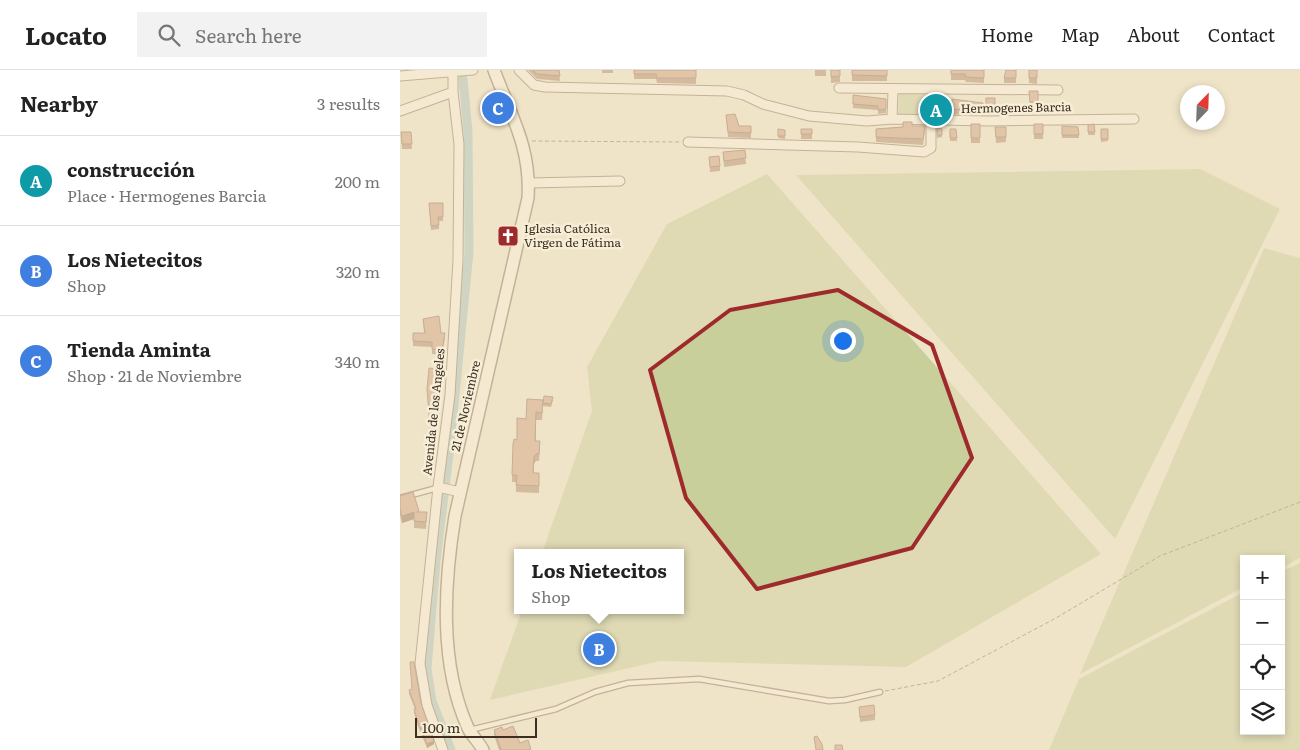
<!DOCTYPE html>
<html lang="en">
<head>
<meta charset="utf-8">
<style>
  :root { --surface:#fff; --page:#f2f2f2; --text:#222; --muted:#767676; --line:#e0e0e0; --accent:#b45309 }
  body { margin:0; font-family:Literata,serif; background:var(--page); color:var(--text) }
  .controls { position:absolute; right:15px; bottom:15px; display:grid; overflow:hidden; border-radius:0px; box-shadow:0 2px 8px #0003 }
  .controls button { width:45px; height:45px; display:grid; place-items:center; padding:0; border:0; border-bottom:1px solid var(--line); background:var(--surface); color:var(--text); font:25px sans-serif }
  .compass { position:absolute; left:780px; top:15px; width:45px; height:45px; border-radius:50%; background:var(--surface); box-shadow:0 2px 8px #0003; rotate:23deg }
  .scale { position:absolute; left:15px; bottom:12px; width:122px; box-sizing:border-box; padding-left:5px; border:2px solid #3d2e20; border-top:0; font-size:14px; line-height:18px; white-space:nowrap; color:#3d2e20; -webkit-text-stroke:4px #f7eed8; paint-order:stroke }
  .you { position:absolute; left:442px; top:270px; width:18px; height:18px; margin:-12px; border:4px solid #fff; border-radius:50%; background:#1a73e8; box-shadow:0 0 0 8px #1a73e833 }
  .badge { display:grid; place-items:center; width:32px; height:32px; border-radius:50%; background:var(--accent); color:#fff; font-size:16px; font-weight:700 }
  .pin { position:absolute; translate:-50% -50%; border:2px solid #fff; box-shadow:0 1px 5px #0006 }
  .popup { position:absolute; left:114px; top:479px; width:170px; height:65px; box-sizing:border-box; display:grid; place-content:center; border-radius:0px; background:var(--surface); filter:drop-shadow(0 1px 4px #0005); font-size:16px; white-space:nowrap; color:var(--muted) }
  .popup b { font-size:19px; color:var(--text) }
  .popup::after { content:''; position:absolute; left:50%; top:100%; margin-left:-10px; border:10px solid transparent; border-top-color:var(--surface) }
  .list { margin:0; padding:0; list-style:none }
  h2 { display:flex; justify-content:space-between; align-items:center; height:65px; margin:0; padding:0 20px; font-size:21px }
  h2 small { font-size:16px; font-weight:400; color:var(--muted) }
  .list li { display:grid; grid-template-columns:32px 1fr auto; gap:15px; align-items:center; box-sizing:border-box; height:90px; padding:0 20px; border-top:1px solid var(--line) }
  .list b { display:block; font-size:19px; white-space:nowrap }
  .list p { margin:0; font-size:16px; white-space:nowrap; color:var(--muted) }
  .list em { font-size:16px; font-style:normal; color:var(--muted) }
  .icon { flex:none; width:28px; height:28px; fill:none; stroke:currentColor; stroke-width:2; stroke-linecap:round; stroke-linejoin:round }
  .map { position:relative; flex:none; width:900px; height:680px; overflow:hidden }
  header { display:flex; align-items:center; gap:30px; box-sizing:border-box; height:70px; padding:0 25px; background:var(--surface); border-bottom:1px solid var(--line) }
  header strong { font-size:24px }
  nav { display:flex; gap:28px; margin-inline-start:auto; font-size:18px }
  .search { width:350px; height:45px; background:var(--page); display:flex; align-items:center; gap:12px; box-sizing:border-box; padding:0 18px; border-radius:0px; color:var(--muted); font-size:19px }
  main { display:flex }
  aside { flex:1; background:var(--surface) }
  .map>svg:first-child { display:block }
</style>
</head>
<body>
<header>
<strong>Locato</strong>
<div class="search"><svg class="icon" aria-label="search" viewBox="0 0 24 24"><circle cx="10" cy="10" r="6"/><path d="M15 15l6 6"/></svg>Search here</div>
<nav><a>Home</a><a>Map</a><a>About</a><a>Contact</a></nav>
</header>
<main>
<aside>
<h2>Nearby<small>3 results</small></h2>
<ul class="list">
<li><span class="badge" style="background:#0f9aa8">A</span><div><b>construcción</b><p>Place · Hermogenes Barcia</p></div><em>200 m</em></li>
<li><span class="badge" style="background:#3f7fe0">B</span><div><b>Los Nietecitos</b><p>Shop</p></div><em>320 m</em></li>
<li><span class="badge" style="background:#3f7fe0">C</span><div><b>Tienda Aminta</b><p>Shop · 21 de Noviembre</p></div><em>340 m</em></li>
</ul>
</aside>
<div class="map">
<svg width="900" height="680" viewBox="0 0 900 680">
  <rect width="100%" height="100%" fill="#f0e4c8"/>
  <!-- green -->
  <path fill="#c9cf9b" d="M499 23 531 25 530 46 498 44Z
    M800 99 880 139 715 469 396 105Z
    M367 104 701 484 506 597 260 591 90 630 122 540H280V483H142L192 341 187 297 267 154Z
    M864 178 900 188V488L881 498V489H844V517L680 604Z
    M900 493V680H649L679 609 844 522V661H881V502Z"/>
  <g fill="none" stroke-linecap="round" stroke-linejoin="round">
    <!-- canal -->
    <path stroke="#a9c4bc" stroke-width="9" d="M51 680 32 631 27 599 36 491 50 376 69 182 68 62 63 9"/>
    <!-- service casing -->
    <g stroke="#8d765c" stroke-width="7">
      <path id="service" d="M0 428 37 418
        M70 660 156 639 195 622 228 613 299 609 429 631 445 630 480 622"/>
    </g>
    <!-- minor casing -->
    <g stroke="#8d765c" stroke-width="11">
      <path id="minor" d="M119 0 134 15 145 17 327 21 344 25 363 34 409 46 467 51 492 49 588 51 734 49
        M0 6 73 0
        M439 18 658 20
        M0 41 53 22
        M492 49 493 19
        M288 72 458 77 524 82 531 78V51
        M129 113 220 111
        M38 417 60 422
        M43 680 27 635 20 594 38 417 50 325 58 190 59 74 53 22V3"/>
    </g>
    <!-- tertiary casing -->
    <g stroke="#8d765c" stroke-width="14">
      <path id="tertiary" d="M83 680C79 672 72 666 68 658 39 594 44 514 55 446L128 128C131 77 111 46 94 0"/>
    </g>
    <!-- path -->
    <path stroke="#8d765c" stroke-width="1" stroke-dasharray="4 2.5" stroke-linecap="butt" d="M132 71 280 72
      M485 621 538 611 656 548 760 486 900 432"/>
    <!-- service -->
    <use href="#service" stroke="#faf1dc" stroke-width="4.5"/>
    <!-- minor -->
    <use href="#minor" stroke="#faf1dc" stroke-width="9"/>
    <!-- tertiary -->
    <use href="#tertiary" stroke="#faf1dc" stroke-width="11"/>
  </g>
  <!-- wall -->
  <path fill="#b2896c" d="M128 0H159L160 11 137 9Z
    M202 0H213V3H202Z
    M234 0H296V14L257 13 256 9H234Z
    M415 0H426V6H415Z
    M431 0H440V12L431 13Z
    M452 0H487V11H452Z
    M551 0H584V13L566 12 565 10H551Z
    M616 0V13H604V8Z
    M629 0H637V14L629 13Z
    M629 21H638V37H630Z
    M453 25 486 29V43L478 44V40L453 38Z
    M586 28H595V44H586Z
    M532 32 583 33V45L532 44Z
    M610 35H616V44H609Z
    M326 45 339 56H351V68L328 67Z
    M571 54H580V73H571Z
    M634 54H643V69H634Z
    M694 54 695 65H688V55Z
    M512 56 525 61 523 75 476 72V59Z
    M662 56 678 57 679 68H662Z
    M595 57H606V72L596 73Z
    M537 58 542 59V67L537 68Z
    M378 59 385 60V69L378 68Z
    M401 59H412V69H401Z
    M550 59H556L557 71H550Z
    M701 59H708V71L701 72Z
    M1 62H11L12 79H2Z
    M345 80 346 94 324 97 323 82Z
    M309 87 320 96V101L310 102Z
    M29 133H43V151H39V159L31 160Z
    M23 249 41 263 45 268 42 285 32 284V277L13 276V263H24Z
    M44 305 41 324H39V350H37V361H30L27 319Z
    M143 330H153L151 337 143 336 142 350H136V371L140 378 139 391H136L134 394V403H139V423L116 422V412H112V405L117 370 126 349Z
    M0 426 19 442H27L26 459 14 458V449L2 453 0 446Z
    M9 620 21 633 34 674 27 678 18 656 14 643V639H15L9 624Z
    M459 637 475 645V650L460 652Z
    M94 660H103L131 680H99L94 665Z"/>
  <!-- shaded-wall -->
  <path fill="#916f58" d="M14 442V449L2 453V446Z
    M34 671V674L27 678V674Z"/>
  <!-- building -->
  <path fill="#cf9f7d" stroke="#916f58" d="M133 0H159L160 6 137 4Z
    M234 0H296V8H257L256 4H234Z
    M431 0H440V6L431 7Z
    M452 0H487V6L452 5Z
    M551 0H584V8L566 7 565 4H551Z
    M606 0H616V8H604Z
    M629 0H637V8H629Z
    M629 21H638V32H630Z
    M453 25 486 29V39L478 40V36L453 34Z
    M586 28H595V38H586Z
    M552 29 583 33V40L532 39V32H552Z
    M610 35H616V42H609Z
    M335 44 339 56H351V63L328 62 326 45Z
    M503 52H512V56H525L523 69 476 67V59L503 57Z
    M571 54H580V68H571Z
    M634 54H643V64H634Z
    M694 54 695 62H688V55Z
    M662 56 678 57 679 65H662Z
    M595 57H606V67H596Z
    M537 58 542 59V65H537Z
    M378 59 385 60V66H378Z
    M401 59H412V64H401Z
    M550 59H556L557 68H550Z
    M701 59H708V69H701Z
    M1 62H11L12 74H2Z
    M345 80 346 88 324 91 323 82Z
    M319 86 320 96 310 97 309 87Z
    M29 133H43V147H38L39 155 31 156Z
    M39 246 41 263H45L42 280 32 279V272L13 271V263H25L23 249Z
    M29 298 44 300 41 319H39V344L37 345V356H30L27 319Z
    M144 326 153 327 151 334 143 333Z
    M127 329 143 330 142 343 136 342 135 371H140L139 384H136L134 387 133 403H139V416L116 415 117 405H112L113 374 114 369 117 370V348L126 349Z
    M13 422 19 441 17 442H27L26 452 14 451V442L2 446 0 439V426Z
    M10 592H14L21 633 34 671 27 674 18 652 14 639H16L9 620 12 619Z
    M474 635 475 645 460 647 459 637Z
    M113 656 120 673 128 670 131 679 128 680H101L94 660 102 657 103 660Z
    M417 666 422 674 423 680H416L414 667Z
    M435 675H442L443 680H435Z"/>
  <!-- marked area -->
  <path d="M0 0H900V680H0ZM438 220 532 275 572 388 512 478 357 519 286 428 250 300 330 240Z" fill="#f0e4c8" fill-opacity=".55" fill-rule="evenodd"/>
  <path fill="none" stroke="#9e2a2b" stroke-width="4" stroke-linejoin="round" d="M438 220 532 275 572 388 512 478 357 519 286 428 250 300 330 240Z"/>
  <!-- icons -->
  <defs>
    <g id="church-square" transform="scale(1.125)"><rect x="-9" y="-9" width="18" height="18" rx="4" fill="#9e2a2b" stroke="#f7eed8"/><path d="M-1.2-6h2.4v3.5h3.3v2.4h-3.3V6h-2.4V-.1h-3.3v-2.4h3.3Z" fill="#fff"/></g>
  </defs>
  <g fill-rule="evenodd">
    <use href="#church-square" x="108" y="166"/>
  </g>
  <g text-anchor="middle" stroke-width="5" stroke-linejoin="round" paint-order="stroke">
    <!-- street labels -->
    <g font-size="12" fill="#3d2e20" stroke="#f7eed8">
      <text transform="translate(616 38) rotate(-1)" y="4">Hermogenes Barcia</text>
      <text transform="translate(66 336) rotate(-77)" y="4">21 de Noviembre</text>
      <text transform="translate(34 342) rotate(-84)" y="4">Avenida de los Angeles</text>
    </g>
    <!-- poi labels -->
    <g font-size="12" fill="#3d2e20" stroke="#f7eed8" text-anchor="start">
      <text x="124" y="163">Iglesia Católica<tspan x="124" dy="14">Virgen de Fátima</tspan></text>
    </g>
  </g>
</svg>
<div class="controls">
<button>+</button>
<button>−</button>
<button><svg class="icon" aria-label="locate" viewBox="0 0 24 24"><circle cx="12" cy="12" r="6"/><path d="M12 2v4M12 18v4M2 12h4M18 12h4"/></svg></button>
<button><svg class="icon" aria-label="layers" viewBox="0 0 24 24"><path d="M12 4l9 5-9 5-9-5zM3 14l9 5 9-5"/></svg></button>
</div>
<svg class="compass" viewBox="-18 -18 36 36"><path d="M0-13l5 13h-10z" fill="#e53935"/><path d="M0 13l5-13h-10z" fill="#767676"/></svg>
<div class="scale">100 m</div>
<div class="you"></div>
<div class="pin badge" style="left:536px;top:40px;background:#0f9aa8">A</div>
<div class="pin badge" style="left:199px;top:579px;background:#3f7fe0">B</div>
<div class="popup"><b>Los Nietecitos</b>Shop</div>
<div class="pin badge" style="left:98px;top:38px;background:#3f7fe0">C</div>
</div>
</main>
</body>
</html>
